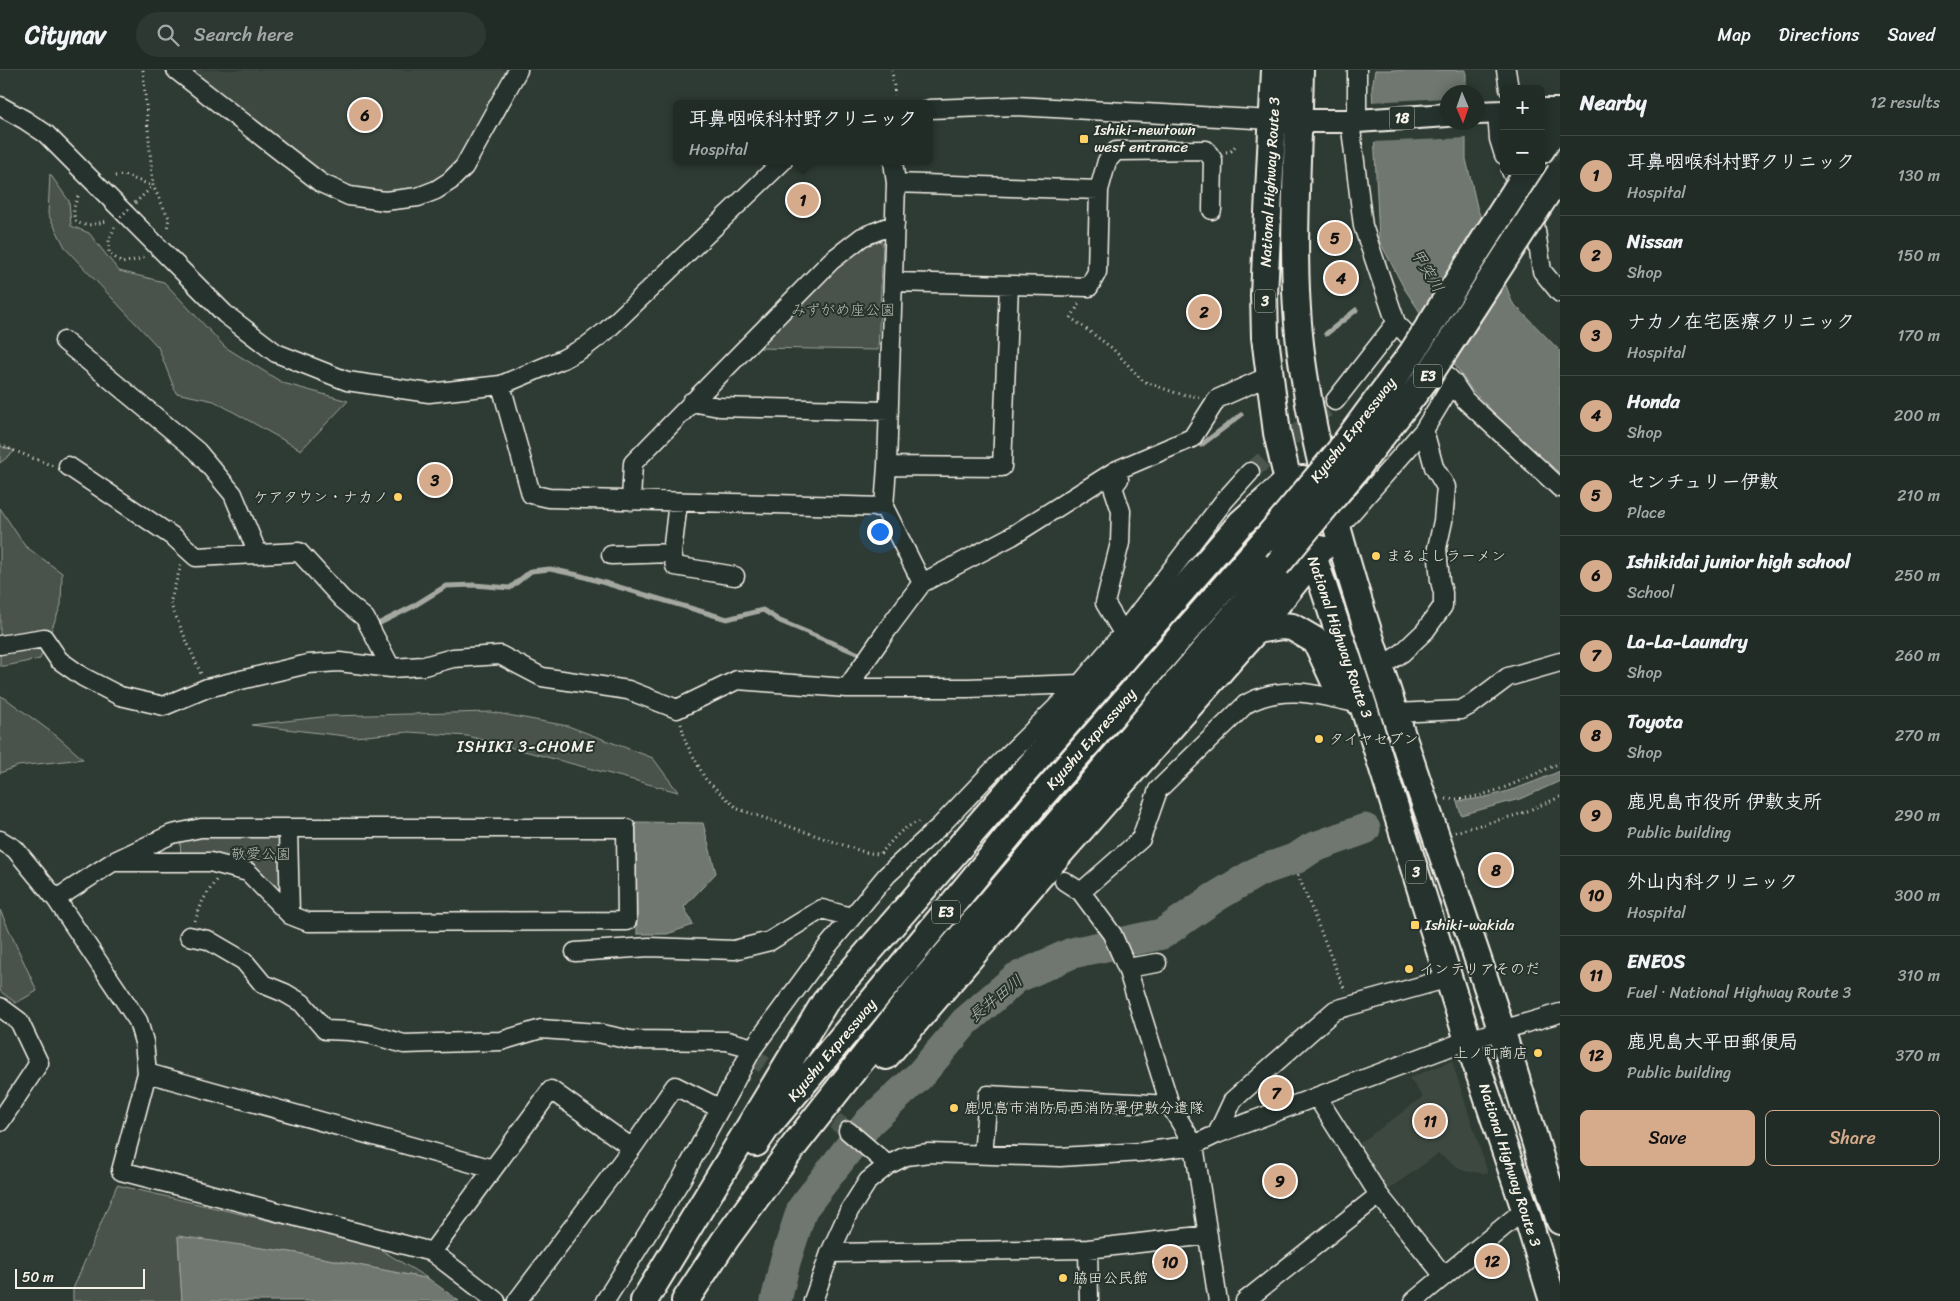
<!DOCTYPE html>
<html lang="en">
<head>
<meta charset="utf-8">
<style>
  :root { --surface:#222c27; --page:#2e3833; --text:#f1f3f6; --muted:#a2a7a7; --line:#3f4844; --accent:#d6ab8b }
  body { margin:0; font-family:Sriracha,"Klee One",sans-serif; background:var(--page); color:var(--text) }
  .controls { position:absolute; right:15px; top:15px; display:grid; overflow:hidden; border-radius:8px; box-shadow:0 2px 12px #0003 }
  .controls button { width:45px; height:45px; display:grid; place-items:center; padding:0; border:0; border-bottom:1px solid var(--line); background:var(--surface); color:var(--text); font:25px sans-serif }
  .compass { position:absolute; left:1440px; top:15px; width:45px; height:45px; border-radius:50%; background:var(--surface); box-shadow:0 2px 12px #0003; rotate:178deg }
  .scale { position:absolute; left:15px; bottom:12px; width:130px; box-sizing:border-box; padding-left:5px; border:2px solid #f4f1e8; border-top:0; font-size:14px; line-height:18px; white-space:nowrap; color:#f4f1e8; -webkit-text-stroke:4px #26332d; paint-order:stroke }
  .you { position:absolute; left:879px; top:461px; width:18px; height:18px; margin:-12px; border:4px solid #fff; border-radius:50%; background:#1a73e8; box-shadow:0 0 0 8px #1a73e833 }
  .badge { display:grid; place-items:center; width:32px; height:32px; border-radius:50%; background:var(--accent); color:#111; font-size:16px; font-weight:700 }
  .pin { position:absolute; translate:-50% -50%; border:2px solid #fff; box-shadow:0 1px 5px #0006 }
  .popup { position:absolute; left:673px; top:30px; width:260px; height:65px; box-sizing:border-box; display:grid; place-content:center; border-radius:8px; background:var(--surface); filter:drop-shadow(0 1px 4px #0005); font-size:16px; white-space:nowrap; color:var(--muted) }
  .popup b { font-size:19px; color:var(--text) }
  .popup::after { content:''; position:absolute; left:50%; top:100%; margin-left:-10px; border:10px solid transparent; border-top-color:var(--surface) }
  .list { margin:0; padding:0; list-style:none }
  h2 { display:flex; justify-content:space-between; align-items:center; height:65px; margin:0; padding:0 20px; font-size:21px }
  h2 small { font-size:16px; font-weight:400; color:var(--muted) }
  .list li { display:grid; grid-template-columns:32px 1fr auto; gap:15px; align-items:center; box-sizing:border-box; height:80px; padding:0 20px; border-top:1px solid var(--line) }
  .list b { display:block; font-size:19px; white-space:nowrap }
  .list p { margin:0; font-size:16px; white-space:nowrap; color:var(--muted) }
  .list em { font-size:16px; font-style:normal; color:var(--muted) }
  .actions { display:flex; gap:10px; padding:15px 20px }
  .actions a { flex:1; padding:11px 0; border:1px solid var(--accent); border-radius:8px; text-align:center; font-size:18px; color:var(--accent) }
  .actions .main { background:var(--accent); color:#111 }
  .icon { flex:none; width:28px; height:28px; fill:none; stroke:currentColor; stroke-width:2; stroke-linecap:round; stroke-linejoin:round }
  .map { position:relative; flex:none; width:1560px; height:1231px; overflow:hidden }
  header { display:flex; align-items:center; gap:30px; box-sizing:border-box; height:70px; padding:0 25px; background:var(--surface); border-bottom:1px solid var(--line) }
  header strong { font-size:24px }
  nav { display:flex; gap:28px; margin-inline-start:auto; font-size:18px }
  .search { width:350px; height:45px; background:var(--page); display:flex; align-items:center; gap:12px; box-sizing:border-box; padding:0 18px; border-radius:28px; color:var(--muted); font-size:19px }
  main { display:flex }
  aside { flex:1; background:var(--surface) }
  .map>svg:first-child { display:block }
</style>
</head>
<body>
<header>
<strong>Citynav</strong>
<div class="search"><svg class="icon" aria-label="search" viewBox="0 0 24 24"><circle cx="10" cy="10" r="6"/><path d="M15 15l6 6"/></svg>Search here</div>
<nav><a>Map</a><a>Directions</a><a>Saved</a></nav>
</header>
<main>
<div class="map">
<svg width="1560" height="1231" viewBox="0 0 1560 1231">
  <rect width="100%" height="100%" fill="#2e3b34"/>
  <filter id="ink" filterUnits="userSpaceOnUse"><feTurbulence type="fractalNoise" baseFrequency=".02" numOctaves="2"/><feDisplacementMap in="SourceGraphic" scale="10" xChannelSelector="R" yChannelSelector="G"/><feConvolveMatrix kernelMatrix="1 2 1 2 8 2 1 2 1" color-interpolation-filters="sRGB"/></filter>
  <g filter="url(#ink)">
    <!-- built -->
    <path fill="#3c4841" d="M190 0H508L458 89 433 110 407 121 380 123 356 120 330 107Z
      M1452 991 1488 1104 1464 1101 1438 1084 1385 1122 1356 1076 1423 1027 1409 1008Z"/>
    <!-- green -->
    <path fill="#48524c" stroke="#9ea29a" d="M50 104 69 131 71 156 89 163 119 201 164 212 225 277 283 313 348 331 301 380 214 331 176 323 158 277 66 179 48 144Z
      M875 169 883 173 878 280 758 278 841 189Z
      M0 376 15 381 0 393Z
      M0 438 25 476 62 503 61 535 40 589 5 596H0Z
      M0 626 5 628 58 667 83 689 18 696 0 703Z
      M491 642 568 656 653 688 678 722 468 666 409 662 354 667 251 655 330 646Z
      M273 765 281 772 280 832 248 799 181 787 180 770 201 766Z
      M0 840 37 921 16 933 0 921Z
      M117 1115 373 1175 429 1209 297 1183 178 1167 182 1231H73V1219Z"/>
    <!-- water -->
    <path fill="#6f7770" stroke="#a4a8a0" d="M1375 0H1466V22H1448V52L1466 53V89L1477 137 1512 232 1560 281V407L1546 396 1471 319 1404 218 1379 170 1372 18Z
      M1560 701V711L1523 728 1461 745 1457 731C1492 729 1528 715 1560 701Z
      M636 752 703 753 716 803 684 837 693 855 667 864H637Z
      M178 1166 297 1183 429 1209 459 1231H182Z"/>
    <!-- pier -->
    <path fill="#2e3b34" d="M1447 28 1448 52H1468V68L1372 72 1370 32Z"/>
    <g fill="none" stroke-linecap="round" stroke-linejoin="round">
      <!-- stream -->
      <path stroke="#a4a8a0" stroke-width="5" d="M1326 264 1356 240
        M1201 375 1241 345
        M380 553 412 537 446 516 474 515 510 518 531 501 550 499 578 505 727 549 763 540 780 551 859 584"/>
      <!-- river -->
      <path stroke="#6f7770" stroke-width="31" d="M776 1231 785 1192 802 1139 869 1052 920 1005 965 952 1016 908 1072 883 1162 864 1214 828 1259 801 1297 788 1312 778 1365 759"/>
      <!-- minor-tunnel -->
      <path stroke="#4c564f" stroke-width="18" stroke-dasharray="18 9" stroke-linecap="butt" d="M1250 402 1335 331
        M975 733 1041 791
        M750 984 848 1061"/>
      <!-- minor casing -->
      <g stroke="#f4f1e8" stroke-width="21">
        <path id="minor" d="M176 0 321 113 349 126 385 131 418 127 436 120 450 111 464 97 518 0
          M1357 0V51
          M1506 0 1509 19
          M0 36 25 50 46 64 225 244 276 283 347 311 429 323 501 315 563 289 585 277 606 261 783 91
          M929 39 1016 36 1273 50
          M1497 42 1499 69 1504 85
          M1350 51 1363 156 1396 253 1453 312 1465 330 1560 418
          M893 91 896 113 887 396 884 437 922 513
          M1511 101 1535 154 1542 201 1560 223
          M896 113 1099 120
          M893 212 1089 217 1097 202 1099 120 1107 91 1116 81 1206 80 1213 90 1212 140
          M64 271 197 381 233 424 258 484
          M501 315 531 424 549 428 884 437
          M1335 331 1396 253
          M691 332 719 337 889 341
          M68 396 175 468 196 487 299 482 342 529 365 548 391 598
          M887 396 1002 397 1009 215
          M631 431 633 393 831 191 862 167 895 154
          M678 432 672 483 675 496 735 506
          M1337 459 1424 360
          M611 485 672 483
          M1123 563 1224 431 1250 402
          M0 575 44 568 59 590 83 607 120 626 164 636 207 618 308 594 339 592 391 598 424 596 453 588 500 585 542 607 628 620 677 639 737 610 847 618H968L1080 614
          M1380 597 1402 583 1425 561 1443 536V523L1440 511 1437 478 1443 451 1446 417 1434 397 1424 360 1453 312
          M847 618 887 560 922 513 1012 466 1115 401 1192 368 1217 329 1269 306
          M1395 643 1461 640 1472 634 1508 607 1560 592
          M0 770 15 779 56 829 138 951 144 972 147 1003 121 1101 432 1182 496 1231
          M117 792H210L248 802 290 845
          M1064 811 1081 822 1112 864 1127 898 1170 1035 1194 1075 1218 1231
          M1081 822 1141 769 1158 720 1246 634C1282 614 1317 624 1355 633
          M56 829 113 792 172 764 201 758H626L627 851 308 852 290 845 288 759
          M189 866 208 870 244 891 263 914 285 923 302 933 325 960 350 961 373 965 404 974 501 971 541 959 598 963 630 970 727 971 753 978
          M575 882 649 877 734 880 770 871 822 839 851 847
          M1127 898 1157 893
          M0 937 19 951 39 993 0 1052
          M147 1003 493 1099
          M1317 1027 1379 1125 1444 1206
          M848 1061 888 1095
          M1217 1064 1233 1030 1335 940 1449 908
          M983 1085 988 1025 1170 1035
          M1088 1179 1089 1231
          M432 1182 551 1020 632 1078
          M830 1183 1088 1179 1208 1165
          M517 1231 632 1078 675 1016 719 1038
          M605 1231 681 1110 753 978 827 877 887 805 941 755 997 696 1080 614 1123 563 1105 533 1120 473 1121 441 1113 417 1119 409 1115 401
          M813 1231 830 1183 849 1141 868 1111 888 1095 906 1086 929 1083 1060 1087 1142 1082 1194 1075 1217 1064 1468 970 1560 943
          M1245 1231 1379 1125
          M1414 1231 1525 1139"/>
      </g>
      <!-- major casing -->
      <g stroke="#f4f1e8" stroke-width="26">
        <path id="major" d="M1541 40H1560
          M1478 43 1504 42
          M1281 51H1357L1448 45"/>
      </g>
      <!-- highway casing -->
      <g stroke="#f4f1e8" stroke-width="30">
        <path id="highway" d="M1275 0 1264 225 1265 267 1277 363 1288 411 1363 635 1468 970 1525 1139 1553 1231
          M1300 0C1298 101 1288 204 1304 304 1325 440 1371 572 1414 701 1443 788 1474 875 1502 962 1521 1025 1540 1088 1560 1151
          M1541 80 1560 50
          M1256 560 1282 556 1292 557 1316 571 1334 610 1340 617 1363 635
          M886 986 1038 808 1256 560 1321 479
          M756 1073 766 1058 896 903 1039 729 1266 469
          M644 1231 825 932 1241 453 1288 411 1303 409
          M685 1231 725 1170 793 1077 918 918 1277 495"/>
      </g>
      <!-- path -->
      <path stroke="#f4f1e8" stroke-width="3" stroke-dasharray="1 4" stroke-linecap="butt" d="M143 0 153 116 169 148 167 159
        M892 0 895 25
        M1226 82 1231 81 1237 74
        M115 106 124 105 153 116
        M78 126C65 156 84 160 108 150
        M115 157 109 170V183L122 193 144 188
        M1079 234 1071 248 1112 278 1143 311 1176 323 1199 327
        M0 375 53 396
        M181 495 170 533 201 604
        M681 654 686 673 706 710 738 739 867 783 880 784C892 771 901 757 919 752
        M1446 729C1485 731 1525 708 1560 693
        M1455 762 1520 744 1560 727
        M1298 805 1345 921
        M195 851 203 830 216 810"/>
      <!-- minor -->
      <use href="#minor" stroke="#26332d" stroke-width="18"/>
      <!-- major -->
      <use href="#major" stroke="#26332d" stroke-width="22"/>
      <!-- highway -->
      <use href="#highway" stroke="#26332d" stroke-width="26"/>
      <!-- highway-bridge casing -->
      <g stroke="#f4f1e8" stroke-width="30" stroke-linecap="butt">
        <path id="highway-bridge" d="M1266 469 1338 383 1412 283 1528 101
          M1277 495 1354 402 1431 302 1560 103"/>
      </g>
      <!-- path-bridge -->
      <path stroke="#f4f1e8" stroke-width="3" stroke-dasharray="1 4" stroke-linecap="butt" d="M117 150 153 116"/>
      <!-- highway-bridge -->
      <use href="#highway-bridge" stroke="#26332d" stroke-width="26"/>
    </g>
  </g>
  <!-- markers -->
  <g fill="#ffd166" stroke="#26332d" stroke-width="2">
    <rect x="1079" y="64" width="10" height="10" rx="2.5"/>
    <circle cx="398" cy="427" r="5"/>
    <circle cx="1376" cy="486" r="5"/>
    <circle cx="1319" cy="669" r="5"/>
    <rect x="1410" y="850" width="10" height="10" rx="2.5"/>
    <circle cx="1409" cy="899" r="5"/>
    <circle cx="1538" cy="983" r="5"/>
    <circle cx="954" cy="1038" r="5"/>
    <circle cx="1063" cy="1208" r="5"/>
  </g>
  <g text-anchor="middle" stroke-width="4" stroke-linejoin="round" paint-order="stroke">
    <!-- shield labels -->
    <g fill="#26332d" stroke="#b6b8b0" stroke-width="1">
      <rect x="1389.5" y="36.5" width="25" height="23" rx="4"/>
      <rect x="1255" y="219.5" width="20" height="23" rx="4"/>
      <rect x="1414" y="294.5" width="28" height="23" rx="4"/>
      <rect x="1406" y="790.5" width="20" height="23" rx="4"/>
      <rect x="932" y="830.5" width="28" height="23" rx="4"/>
    </g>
    <g font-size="14" font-weight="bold" fill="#f4f1e8">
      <text x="1402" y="53">18</text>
      <text x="1265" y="236">3</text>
      <text x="1428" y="311">E3</text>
      <text x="1416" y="807">3</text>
      <text x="946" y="847">E3</text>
    </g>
    <!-- poi labels -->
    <g font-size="15" fill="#f4f1e8" stroke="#26332d" text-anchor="start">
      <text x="1094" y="65">Ishiki-newtown<tspan x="1094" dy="17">west entrance</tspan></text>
      <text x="388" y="432" text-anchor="end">ケアタウン・ナカノ</text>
      <text x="1386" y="491">まるよしラーメン</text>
      <text x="1329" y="674">タイヤセブン</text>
      <text x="1425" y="860">Ishiki-wakida</text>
      <text x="1419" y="904">インテリアそのだ</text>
      <text x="1528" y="988" text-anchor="end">上ノ町商店</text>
      <text x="964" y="1043">鹿児島市消防局西消防署伊敷分遣隊</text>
      <text x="1073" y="1213">脇田公民館</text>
    </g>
    <!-- street labels -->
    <g font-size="15" fill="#f4f1e8" stroke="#26332d">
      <text transform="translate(1270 112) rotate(-87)" y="5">National Highway Route 3</text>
      <text transform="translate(1353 360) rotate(-52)" y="5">Kyushu Expressway</text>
      <text transform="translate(1340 567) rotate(71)" y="5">National Highway Route 3</text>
      <text transform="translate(1091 669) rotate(-49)" y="5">Kyushu Expressway</text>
      <text transform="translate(832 980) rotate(-50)" y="5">Kyushu Expressway</text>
      <text transform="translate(1510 1095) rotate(72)" y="5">National Highway Route 3</text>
    </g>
    <!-- park labels -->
    <g font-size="15" fill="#b8b9b1" stroke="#26332d">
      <text x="843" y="245">みずがめ座公園</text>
      <text x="261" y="789">敬愛公園</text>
    </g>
    <!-- water labels -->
    <g font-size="16" font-style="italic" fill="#b8bab2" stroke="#26332d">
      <text transform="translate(1428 200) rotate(59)" y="6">甲突川</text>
      <text transform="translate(995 928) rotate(-39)" y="6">長井田川</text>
    </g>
    <!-- neighbourhood labels -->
    <g font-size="16" letter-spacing="1" fill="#f4f1e8" stroke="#26332d">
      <text x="526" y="682">ISHIKI 3-CHOME</text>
    </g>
  </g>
</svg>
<div class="controls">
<button>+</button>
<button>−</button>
</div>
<svg class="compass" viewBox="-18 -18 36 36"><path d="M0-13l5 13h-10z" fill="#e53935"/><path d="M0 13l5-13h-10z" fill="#a2a7a7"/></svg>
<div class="scale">50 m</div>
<div class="you"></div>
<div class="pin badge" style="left:803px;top:130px">1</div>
<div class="popup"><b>耳鼻咽喉科村野クリニック</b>Hospital</div>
<div class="pin badge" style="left:1204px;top:242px">2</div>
<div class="pin badge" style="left:435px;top:410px">3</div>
<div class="pin badge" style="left:1341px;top:208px">4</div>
<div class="pin badge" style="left:1335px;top:168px">5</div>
<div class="pin badge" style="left:365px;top:45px">6</div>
<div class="pin badge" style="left:1276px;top:1023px">7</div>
<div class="pin badge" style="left:1496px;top:800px">8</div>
<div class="pin badge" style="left:1280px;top:1111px">9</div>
<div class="pin badge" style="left:1170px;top:1192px">10</div>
<div class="pin badge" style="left:1430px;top:1051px">11</div>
<div class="pin badge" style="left:1492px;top:1191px">12</div>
</div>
<aside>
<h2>Nearby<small>12 results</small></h2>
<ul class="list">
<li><span class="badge">1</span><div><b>耳鼻咽喉科村野クリニック</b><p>Hospital</p></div><em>130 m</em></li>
<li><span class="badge">2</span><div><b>Nissan</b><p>Shop</p></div><em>150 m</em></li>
<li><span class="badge">3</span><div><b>ナカノ在宅医療クリニック</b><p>Hospital</p></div><em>170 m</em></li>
<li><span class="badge">4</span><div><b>Honda</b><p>Shop</p></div><em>200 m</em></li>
<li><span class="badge">5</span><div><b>センチュリー伊敷</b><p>Place</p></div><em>210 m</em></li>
<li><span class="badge">6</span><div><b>Ishikidai junior high school</b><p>School</p></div><em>250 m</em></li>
<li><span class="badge">7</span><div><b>La-La-Laundry</b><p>Shop</p></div><em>260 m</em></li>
<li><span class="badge">8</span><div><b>Toyota</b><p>Shop</p></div><em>270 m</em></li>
<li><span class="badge">9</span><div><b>鹿児島市役所 伊敷支所</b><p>Public building</p></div><em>290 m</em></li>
<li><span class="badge">10</span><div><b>外山内科クリニック</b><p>Hospital</p></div><em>300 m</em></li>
<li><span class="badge">11</span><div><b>ENEOS</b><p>Fuel · National Highway Route 3</p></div><em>310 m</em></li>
<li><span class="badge">12</span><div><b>鹿児島大平田郵便局</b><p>Public building</p></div><em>370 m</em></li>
</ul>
<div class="actions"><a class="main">Save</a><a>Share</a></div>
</aside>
</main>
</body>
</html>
